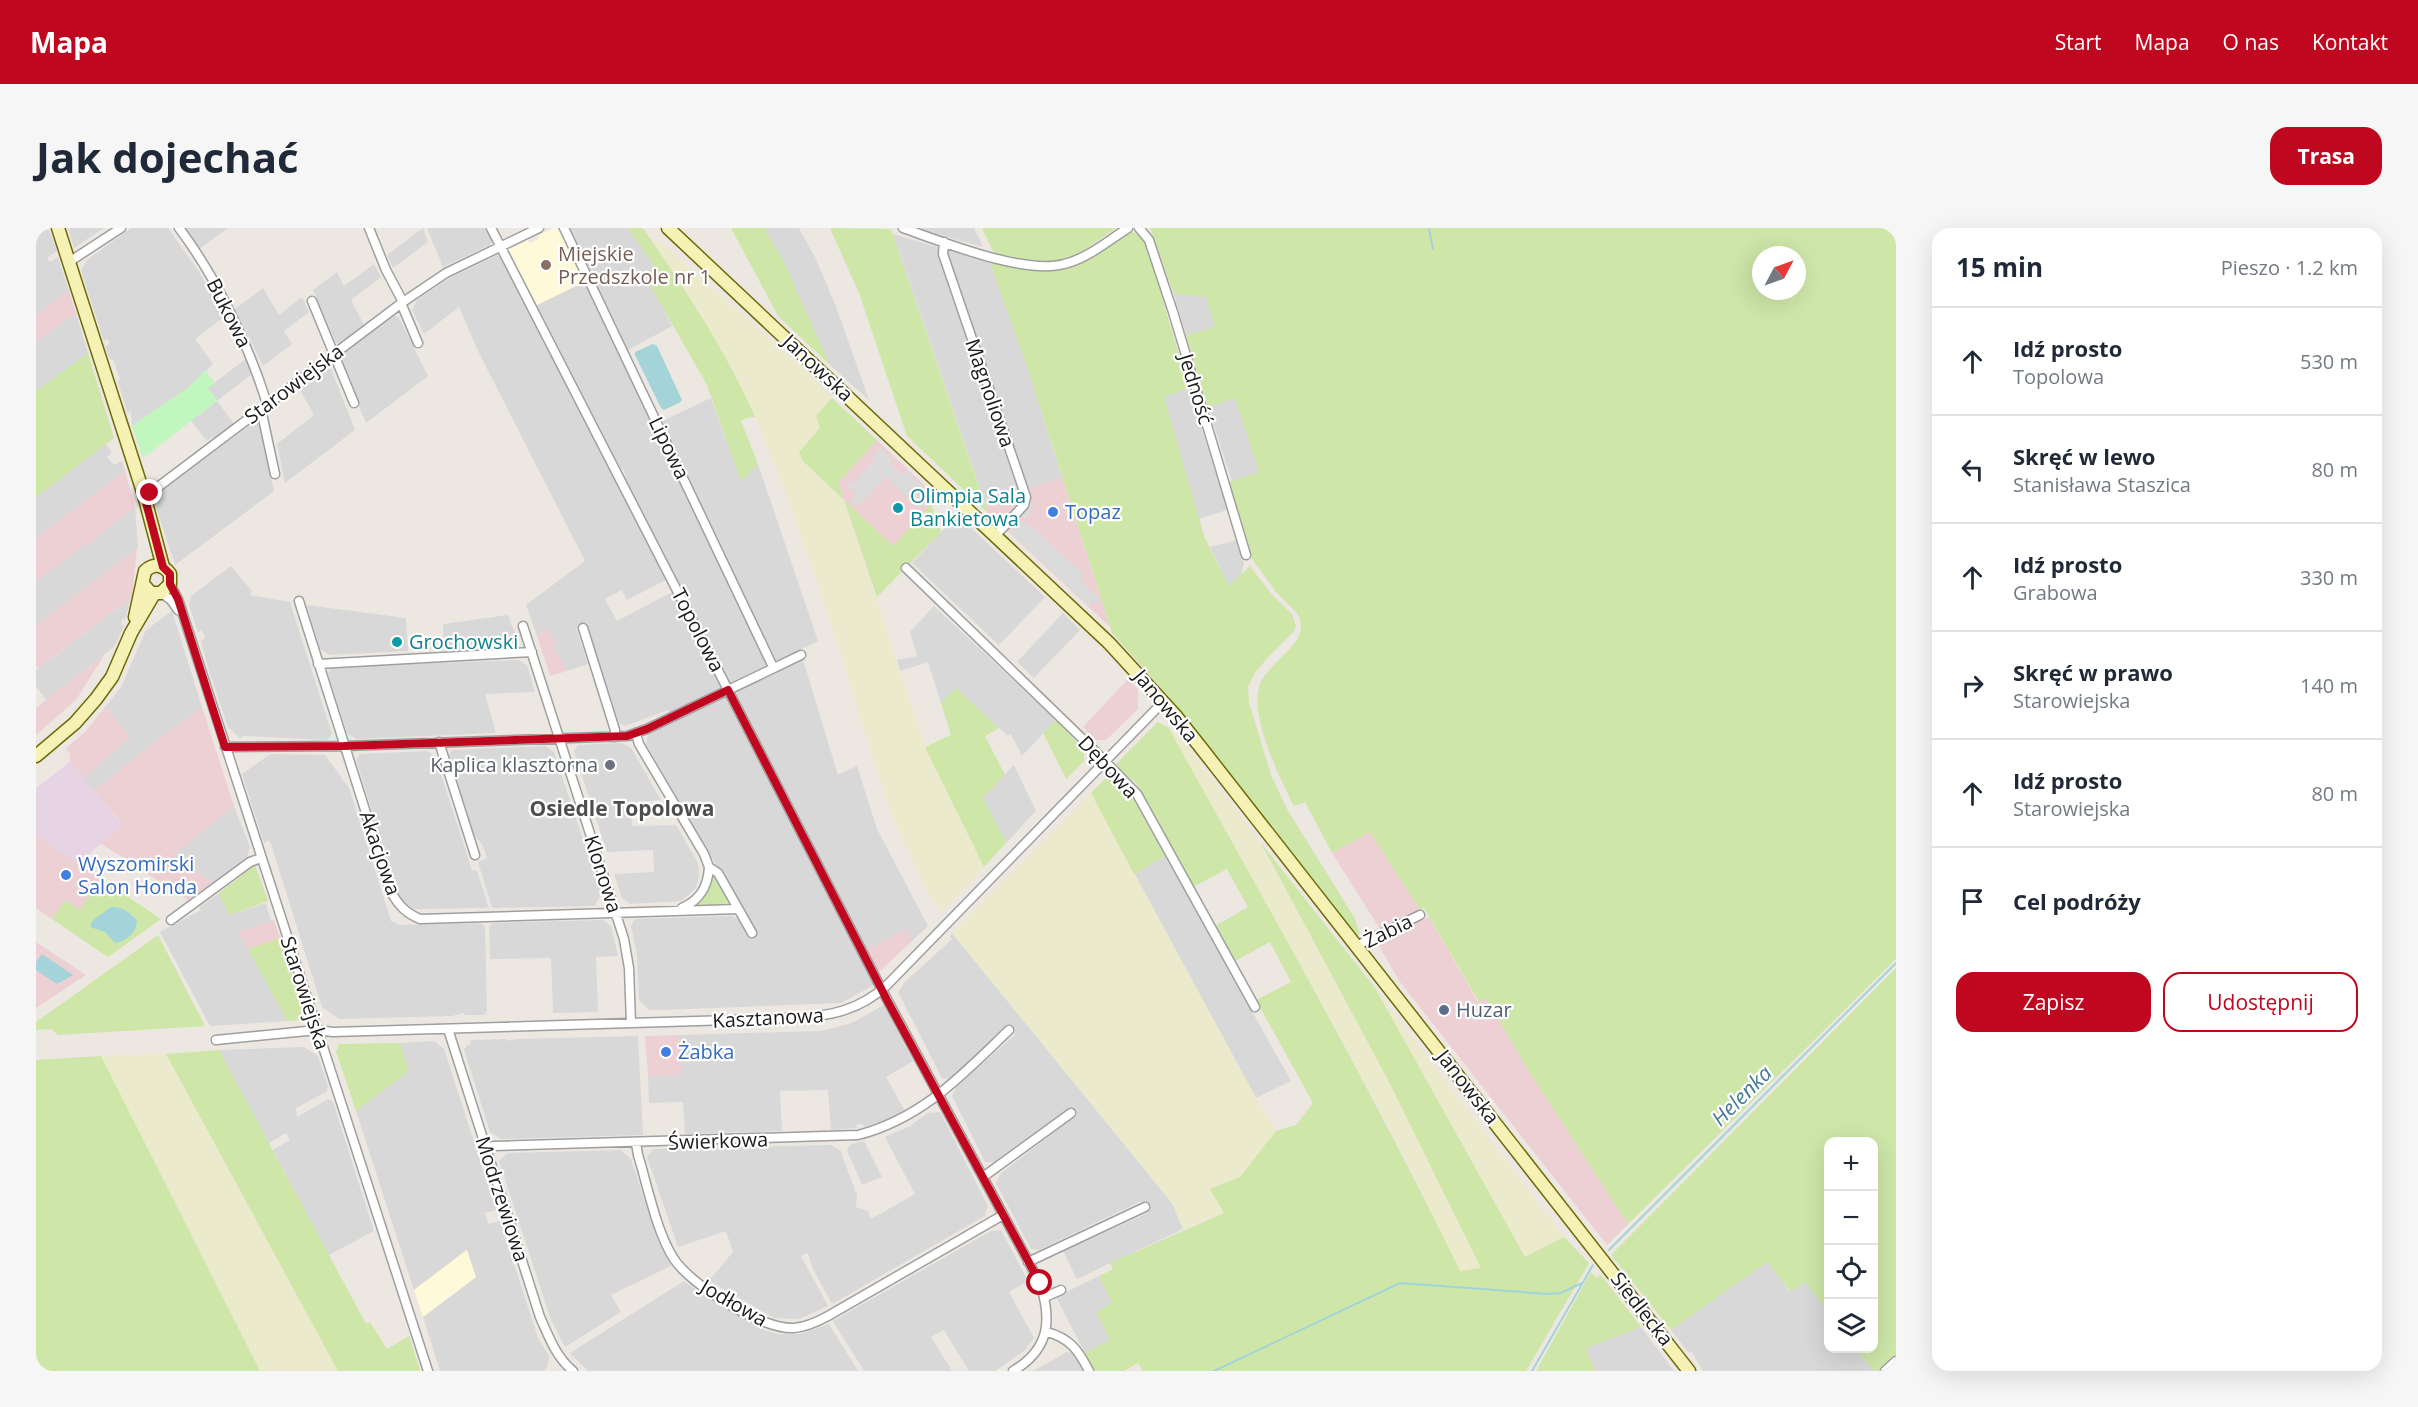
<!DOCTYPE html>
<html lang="pl">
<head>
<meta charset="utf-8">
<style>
  :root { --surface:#fff; --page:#f6f6f7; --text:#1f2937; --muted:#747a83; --line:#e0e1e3; --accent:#bf081f }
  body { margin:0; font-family:"Open Sans",sans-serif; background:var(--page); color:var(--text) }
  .controls { position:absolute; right:18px; bottom:18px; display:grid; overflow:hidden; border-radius:12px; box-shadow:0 6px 24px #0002 }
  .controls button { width:54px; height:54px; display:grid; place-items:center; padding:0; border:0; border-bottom:2px solid var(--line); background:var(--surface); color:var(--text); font:30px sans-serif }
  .compass { position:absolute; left:1716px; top:18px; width:54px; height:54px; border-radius:50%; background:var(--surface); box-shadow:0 6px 24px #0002; rotate:49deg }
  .stop { position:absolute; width:18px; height:18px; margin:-14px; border:4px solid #bf081f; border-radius:50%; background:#fff }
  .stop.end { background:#bf081f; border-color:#fff; box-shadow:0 2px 6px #0008 }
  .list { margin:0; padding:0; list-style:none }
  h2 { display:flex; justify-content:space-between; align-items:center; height:78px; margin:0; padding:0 24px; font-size:26px }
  h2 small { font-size:20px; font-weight:400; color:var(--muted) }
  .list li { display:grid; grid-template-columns:39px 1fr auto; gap:18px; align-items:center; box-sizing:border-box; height:108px; padding:0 24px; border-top:2px solid var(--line) }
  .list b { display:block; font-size:22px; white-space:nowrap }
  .list p { margin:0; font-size:20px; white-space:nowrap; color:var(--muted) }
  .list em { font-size:20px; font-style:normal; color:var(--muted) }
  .actions { display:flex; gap:12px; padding:18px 24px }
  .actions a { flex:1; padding:14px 0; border:2px solid var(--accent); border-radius:18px; text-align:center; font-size:21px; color:var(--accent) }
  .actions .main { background:var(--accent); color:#fff }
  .icon { flex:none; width:33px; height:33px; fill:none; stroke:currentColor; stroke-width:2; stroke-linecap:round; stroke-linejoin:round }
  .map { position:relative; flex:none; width:1860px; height:1143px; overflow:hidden; border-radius:18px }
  header { display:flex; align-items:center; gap:36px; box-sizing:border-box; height:84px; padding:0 30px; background:var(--accent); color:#fff }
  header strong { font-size:28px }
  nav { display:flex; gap:33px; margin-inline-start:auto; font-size:21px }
  .intro { display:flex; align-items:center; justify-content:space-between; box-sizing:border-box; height:144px; padding:0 36px }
  h1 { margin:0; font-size:42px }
  .button { padding:15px 27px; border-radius:18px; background:var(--accent); color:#fff; font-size:21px; font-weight:700 }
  main { display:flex; gap:36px; padding:0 36px }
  aside { flex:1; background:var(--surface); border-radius:18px; box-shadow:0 6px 24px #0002 }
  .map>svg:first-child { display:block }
</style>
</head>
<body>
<header>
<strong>Mapa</strong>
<nav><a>Start</a><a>Mapa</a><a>O nas</a><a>Kontakt</a></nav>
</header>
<div class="intro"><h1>Jak dojechać</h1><a class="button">Trasa</a></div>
<main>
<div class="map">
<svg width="1860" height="1143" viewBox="0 0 1860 1143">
  <rect width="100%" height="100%" fill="#ede7e1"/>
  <!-- residential -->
  <path fill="#d9d8d8" d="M0 0 13 2 21 23 11 30 14 34 22 29 33 63 0 87Z
    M34 0H68L38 20 32 1Z
    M95 0H132L163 44 189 88 159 111 177 136 153 159 96 198 95 183 91 184 82 154 84 151 77 131 74 132 69 119 74 115 71 111 68 113 45 43 51 32Z
    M147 0H192L163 21Z
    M387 0 392 14 357 40 351 27Z
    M391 0H449L456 13 454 17 407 39Z
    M534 0H592L621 42 623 72 636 98 592 122Z
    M728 0H763L779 29 801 81 833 172 794 137 748 34Z
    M882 0H938L947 19 882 1Z
    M857 6 954 35 991 138 1026 249 949 275Z
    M461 27 464 28 630 352 591 372 586 362 569 371 581 393 636 364 685 459 635 485 632 482 589 498 583 495 551 396 540 400 552 436 531 443 518 420 521 419 511 401 501 408 490 377 549 333 442 123 423 79 388 106 376 82 381 72 412 51Z
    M338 36 345 49 315 72 329 99 306 116 300 115 277 62 301 44 308 58Z
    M548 54 731 437 694 455 590 251 588 242 585 241 501 77Z
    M227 60 243 87 266 69 273 84 248 103 256 116 227 138 199 81Z
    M1138 66 1170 69 1180 99 1150 107Z
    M40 85 52 125 0 163V114Z
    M358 87 363 90 392 148 330 195 305 134 309 120 323 113 324 109 350 89 354 90Z
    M210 131 216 146 181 173 199 197 182 211 176 209 171 213 155 193 181 173 171 160Z
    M285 139 295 141 319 202 249 255 241 216 278 187 261 157Z
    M1153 160 1191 282 1162 291 1128 169Z
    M675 170 705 253 722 236 782 413 740 433 626 193Z
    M1199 170 1223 244 1196 253 1172 179Z
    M216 191 222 192 238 263 139 337 116 267Z
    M70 216 76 224 71 229 78 237 86 233 89 243 0 310V269Z
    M99 279 102 320 0 397V353L49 316 51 317Z
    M921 287 1009 369 963 417 876 335Z
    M1201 312 1208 336 1205 347 1193 358 1174 319Z
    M195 338 216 363 214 367 254 374 296 506 291 512 207 508 204 510 192 499 173 443 165 413 169 410 166 402 162 404 153 377 155 368Z
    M95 370 89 391H86L85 397H88L87 400 79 418 10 472 0 458V442Z
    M271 377 370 390 372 423 293 427 284 421Z
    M898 378 1020 492 986 528 975 506 972 508 920 460 905 475 892 434 864 443 861 432 881 428 874 404Z
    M136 383 166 479 112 519 58 563 47 550 93 510 70 478 85 459 110 402Z
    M1027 385 1044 402 998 450 981 434Z
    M472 387 482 413 478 419 408 422 407 396Z
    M483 432 491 437 499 464 449 466 460 505 320 511 311 505 292 445 297 439Z
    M767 432 802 547 821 538 841 601 892 698 876 713 869 702 830 722 701 467V463Z
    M690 468 838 757 805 775 626 782H613L603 772 601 727 595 698 599 691 696 688 706 694 715 710 721 707 610 516 612 507Z
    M586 515 595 520 625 572 596 574V598L640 597 662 635 663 649 659 661 645 673 594 676 586 670 578 646 618 644 617 622 571 624 538 523 542 517Z
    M510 518 518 524 565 666 559 678 456 680 442 634 451 630 446 616 438 607 412 528 416 522Z
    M391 523 399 528 436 642 441 643 453 680 378 681 366 673 361 662 320 532 324 526Z
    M234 526 289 527 313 560 355 693 363 697 445 695 449 699 451 783 448 787H429L428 785 416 788 303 791 286 779 235 616 233 612 228 615 206 546Z
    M978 537 1000 583 970 615 947 570Z
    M198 578 214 619 211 630 177 655 135 628Z
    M1129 628 1255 853 1220 870 1098 646Z
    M182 666 194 687 230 675 235 693 203 704 251 793 174 798 124 704 165 682 163 679Z
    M567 692 575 698 582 728 560 729 562 784 517 785 515 730 454 731 453 699 457 695Z
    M916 705 1136 975 1147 1001 1041 1051 1027 1023 1112 985 1105 973 1003 1022 995 1021 960 955 965 945 1041 887 1034 879 963 934H949L916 868 921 858 979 807 973 799 916 851 906 850 862 764 869 754 916 711 914 708Z
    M848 777 877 833 850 849 869 883 856 890 828 899 827 896 820 897 821 900 795 902 792 862 744 863 746 903 649 906 647 874 613 875 612 848 645 847 643 807 785 803 816 795Z
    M602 808 607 907 465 911 454 904 428 822 431 817 435 816V812L470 811 472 813 478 811V813L480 811Z
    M398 813 408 821 460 982 449 985 452 994 453 996 464 993 502 1110 513 1128 511 1140 508 1143H404L387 1089 440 1049 430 1022 378 1062 320 883 373 843 364 815Z
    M268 819 282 828 292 858 290 864 260 880 261 889 292 871 297 874 338 1003 293 1027 237 922 254 912 250 905 233 915 183 822Z
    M904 884 952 978 949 988 796 1076 776 1039 772 1025 765 1028 792 1078 763 1091 738 1090 670 1051 676 1049 697 1024 690 1003 642 1019 611 929 617 921 795 917 804 922 821 967 820 979 832 983 835 991 879 966 849 909 874 898 892 885Z
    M828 913 846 949 826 957 811 922 815 916Z
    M585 922 595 931 622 1013 635 1038 575 1067 585 1084 529 1119 515 1092 463 933 472 925Z
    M965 1002 992 1053 973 1064 998 1110 989 1122 959 1143H933L908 1102 895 1109 916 1143H828L797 1093 955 1003Z
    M1731 1033 1754 1064 1769 1053 1792 1084V1120L1820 1121 1838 1143H1667L1656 1124H1652L1635 1102Z
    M1063 1048 1076 1075 1060 1084 1074 1112 1049 1125 1020 1069Z
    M648 1053 669 1068 728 1102 742 1106H764L793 1096 822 1143H552L534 1125Z
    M1605 1099 1638 1143H1559L1550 1120Z
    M1031 1124 1040 1126 1048 1143H997Z"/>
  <!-- commercial -->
  <path fill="#edd0d3" d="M33 63 40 85 0 114V87Z
    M841 212 902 270 857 318 808 272 802 255Z
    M89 243 99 279 51 317H49L0 353V310Z
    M1026 249 1074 399 952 285 949 275Z
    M101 321 96 369 2 440 0 438V397Z
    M511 401 521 419 518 420 531 443 514 448 501 408Z
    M69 426 40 472 0 507V480Z
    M1092 451 1102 461V481L1070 512H1059L1047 499Z
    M70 478 94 510 47 550 34 534V526L30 520 49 504Z
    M166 479 198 578 136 628 177 655 152 672 64 615 86 596 58 563 112 519Z
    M1334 604 1384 682 1344 701 1296 625Z
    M0 607 67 652 58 664 56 663 44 682 29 673 16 691 0 680Z
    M1393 689 1442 774 1450 769 1492 842 1592 996 1571 1017 1364 754 1340 713Z
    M238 692 244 710 212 721 203 704Z
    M870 701 876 713 844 743 841 742 830 722Z
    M0 714 50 747 0 780Z
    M643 807 646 847 612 848 609 808Z"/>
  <!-- industrial -->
  <path fill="#e6d3e4" d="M34 534 86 597 42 636 0 607V560Z"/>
  <!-- education -->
  <path fill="#fef9d9" d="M518 0H522L548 54 501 77 472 22 492 12 494 15 503 11 502 7Z
    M431 1022 440 1049 387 1089 378 1062Z"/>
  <!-- farmland -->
  <path fill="#ebeacd" d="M623 13 766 140 796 170 780 188 784 200 767 233 808 272 889 519 948 639 905 685 889 659 855 586 785 366 747 258 719 189 687 124 618 16Z
    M1132 499 1143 507 1225 615 1352 852 1445 1040 1424 1044 1367 926 1303 807Z
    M1055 565 1220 870 1240 903 1204 949 1175 961 1188 985 1147 1001 1136 975 916 705Z
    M1339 760 1528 1009 1489 1029Z
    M130 826 302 1143H224L65 828Z"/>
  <!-- grass -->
  <path fill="#cee6a8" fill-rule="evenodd" d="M592 0H607C648 60 690 122 719 189L710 190 705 193 722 236 705 253 671 157 611 52 621 42Z
    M695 0H728L748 34 794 137 742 88Z
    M794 0 855 1 952 285 871 208 823 65Z
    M946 0H1080L1035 31 1009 36 963 27 957 23Z
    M1114 0H1860V731L1592 996 1492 842 1450 770 1443 774 1388 680 1384 682 1334 604 1296 625 1269 574 1258 578C1244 550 1212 487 1224 456 1230 441 1253 425 1262 410L1265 401 1264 391 1260 384 1240 364 1214 328 1193 254 1223 244 1199 170 1172 179 1150 107 1179 99 1170 69 1138 66ZM1725 27H1761V63H1725Z
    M1097 4 1105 9 1110 16 1153 160 1128 169 1168 308 1193 358 1214 338 1237 368 1256 386 1260 398 1258 403 1233 428 1219 445 1212 459 1213 474 1235 547 1251 581 1318 689 1324 705 1321 708 1134 470 1076 405 991 138 954 35C986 39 1020 48 1050 32 1066 24 1078 5 1097 4Z
    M52 125 78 210 0 269V163Z
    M796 170 841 212 802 255 808 272 857 318 895 276 905 304 841 369 808 272 767 233 763 224 784 200 780 188Z
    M920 460 963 500 949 508 969 547 947 570 970 615 948 639 889 519 915 507 905 475Z
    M1020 492 1048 522V533L1030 551 1007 505Z
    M1122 494 1132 499C1232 679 1334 858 1424 1043L1445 1040 1352 852 1225 615 1339 760 1489 1029 1528 1009 1553 1035 1490 1143H1107L1102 1135 1088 1143H1059L1049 1125 1074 1112 1060 1084 1076 1075 1063 1048 1077 1041 1074 1035 1188 985 1174 961 1204 949 1240 903 1260 897 1277 875 1220 772 1255 754 1234 714 1199 733 1179 698 1212 679 1191 641 1157 659 1099 554 1084 543 1080 536Z
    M1073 547 1098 572 1129 628 1098 646 1055 565Z
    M219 637 232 673 194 687 182 666Z
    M678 647 696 677 661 679 672 661Z
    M67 652 125 691 72 729 16 691 29 672 44 682 56 663 59 664Z
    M122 707 169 798 22 807 15 801 0 802V794Z
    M244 710 271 792 251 793 212 721Z
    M1860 740V1129L1844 1143H1838L1820 1121 1838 1120V914H1792V1084L1769 1054 1755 1064 1731 1034 1635 1102 1575 1027Z
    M364 815 373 843 320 883 300 823 303 816Z
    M183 822 330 1096 334 1094 351 1121 373 1108 384 1143H302L130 826Z
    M65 828 224 1143H0V832Z
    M1555 1044 1560 1050 1565 1047 1605 1099 1550 1120 1559 1143H1500Z"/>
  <!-- park -->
  <path fill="#c1f7be" d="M169 142 179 155 172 160 181 173 107 230 96 198 153 159Z"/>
  <!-- parking -->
  <path fill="#dbdbdb" d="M845 219 857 231 853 236 866 247 871 243 895 266 892 270 895 274 892 278H880L850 249 821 279 814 273 820 266 810 258 813 254 816 257 839 231 836 229Z
    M993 274 998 276 988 292 1048 347 1044 352 1064 371 1060 375 1057 373 1052 377 974 304 988 291 984 287Z"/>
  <!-- water -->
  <path fill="#a3d4d9" d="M617 116 621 118 646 172 643 175 628 182 625 180 599 127V124Z
    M75 679C86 678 95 685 101 693 100 705 91 713 79 715L69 704 54 699 56 693Z
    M6 726 37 747 21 756 0 742V734Z"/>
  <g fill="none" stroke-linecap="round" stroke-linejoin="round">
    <!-- stream -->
    <path stroke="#a3d4d9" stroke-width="2" d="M1393 0 1397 21
      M1573 1022 1860 735
      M1178 1143 1364 1055 1512 1066 1525 1065 1546 1055
      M1496 1143 1557 1037"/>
    <!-- street casing -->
    <g stroke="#9f9f9f" stroke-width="11">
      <path id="street" d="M143 0C180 49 213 117 231 176
        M333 0 350 42 367 74
        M455 0 846 762 1004 1055C1016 1092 1014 1121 977 1143
        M528 0 737 439
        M867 0C907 14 988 47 1028 36 1051 31 1073 12 1092 0
        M1103 0 1113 12 1137 84 1210 327
        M908 14 907 26 990 269 988 277 960 307
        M33 34 85 0
        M276 73 318 175
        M365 75 382 115
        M225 181 239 246
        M108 267 114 265 367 74 410 45 503 0
        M870 340 1056 520 1101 566 1219 779
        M134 356 142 371 392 1143
        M125 365 135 372 142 382
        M263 373 355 664C363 678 370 685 384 691L702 681
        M487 398 588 711 593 740 595 795
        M547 400 579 502V509
        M282 436 496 424
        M600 506 603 516 668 626 673 639 682 645 716 705
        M403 514 439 627
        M189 519 308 518 591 508 611 501 765 427
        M646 680C664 672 672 659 673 639
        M135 692 214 634 225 630
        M1320 718 1384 687
        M412 801 504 1089C513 1109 520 1129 537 1143
        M180 812 281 802 297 804 759 790C795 788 824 782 851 757L1127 474
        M600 915 602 927C612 959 620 1003 638 1031 655 1057 726 1102 758 1100 770 1099 781 1094 792 1088L967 987
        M449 920 458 918 822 907C887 890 926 847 973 802
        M947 949 1035 885
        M992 1034 1109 979
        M1009 1069 1025 1062
        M1011 1104C1034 1110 1043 1123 1053 1143
        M1849 1143 1860 1133"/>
    </g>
    <!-- secondary casing -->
    <g stroke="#6c6a09" stroke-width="15">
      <path id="secondary" d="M22 0 108 267 127 339
        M632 0 1073 415 1139 487 1166 521 1653 1143
        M99 389 109 343C117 335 127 336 134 346V356L125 365H115L107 356
        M0 528 39 495 60 471 76 449 95 405 118 366"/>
    </g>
    <!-- street -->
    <use href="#street" stroke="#fff" stroke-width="8"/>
    <!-- secondary -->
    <use href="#secondary" stroke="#f6f2b5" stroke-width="12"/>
  </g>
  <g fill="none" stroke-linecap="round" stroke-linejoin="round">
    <!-- route -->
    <path stroke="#bf081f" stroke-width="8" d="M114 265 108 267 127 339 134 346V356L142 371 189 519 308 518 591 508 611 501 692 462 851 772 1004 1055"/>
  </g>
  <!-- markers -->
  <circle fill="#8d6e63" stroke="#fff" stroke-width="2" cx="510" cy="37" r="6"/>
  <g fill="#0f9aa8" stroke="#fff" stroke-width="2">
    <circle cx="862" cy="280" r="6"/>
    <circle cx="361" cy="414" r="6"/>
  </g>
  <g fill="#3f7fe0" stroke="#fff" stroke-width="2">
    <circle cx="1017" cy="284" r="6"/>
    <circle cx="30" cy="647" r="6"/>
    <circle cx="630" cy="824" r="6"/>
  </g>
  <circle fill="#6b7280" stroke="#fff" stroke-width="2" cx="574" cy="537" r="6"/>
  <circle fill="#5c6f8a" stroke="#fff" stroke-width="2" cx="1408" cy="782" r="6"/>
  <g text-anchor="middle" stroke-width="4.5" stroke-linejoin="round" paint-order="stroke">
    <!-- education labels -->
    <g font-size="20" fill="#785e54" stroke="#fff" text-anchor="start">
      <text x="522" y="33">Miejskie<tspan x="522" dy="23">Przedszkole nr 1</tspan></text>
    </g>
    <!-- street labels -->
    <g font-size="20" fill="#1b1b1b" stroke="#fff">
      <text transform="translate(193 85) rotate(63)" y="7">Bukowa</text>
      <text transform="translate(782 140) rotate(43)" y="7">Janowska</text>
      <text transform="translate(258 156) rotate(-37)" y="7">Starowiejska</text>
      <text transform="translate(1160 161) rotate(73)" y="7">Jedność</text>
      <text transform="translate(954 165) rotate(71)" y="7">Magnoliowa</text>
      <text transform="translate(633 220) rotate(64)" y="7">Lipowa</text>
      <text transform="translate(662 402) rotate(63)" y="7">Topolowa</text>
      <text transform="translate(1130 478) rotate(50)" y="7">Janowska</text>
      <text transform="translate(1072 539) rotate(47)" y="7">Dębowa</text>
      <text transform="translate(344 625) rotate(71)" y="7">Akacjowa</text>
      <text transform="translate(567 646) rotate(72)" y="7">Klonowa</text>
      <text transform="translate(1352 703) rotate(-26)" y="7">Żabia</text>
      <text transform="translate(269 765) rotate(72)" y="7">Starowiejska</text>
      <text transform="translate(732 790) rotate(-3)" y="7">Kasztanowa</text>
      <text transform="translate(1432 859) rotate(52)" y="7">Janowska</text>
      <text transform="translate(682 913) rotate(-2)" y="7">Świerkowa</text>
      <text transform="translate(466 971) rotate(72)" y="7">Modrzewiowa</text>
      <text transform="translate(698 1075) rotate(30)" y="7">Jodłowa</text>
      <text transform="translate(1606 1081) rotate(52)" y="7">Siedlecka</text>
    </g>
    <!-- culture labels -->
    <g font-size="20" fill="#0d838f" stroke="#fff" text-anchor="start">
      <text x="874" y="275">Olimpia Sala<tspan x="874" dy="23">Bankietowa</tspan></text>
      <text x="373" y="421">Grochowski</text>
    </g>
    <!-- shop labels -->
    <g font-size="20" fill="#366cbe" stroke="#fff" text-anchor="start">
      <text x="1029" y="291">Topaz</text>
      <text x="42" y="643">Wyszomirski<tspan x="42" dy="23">Salon Honda</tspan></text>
      <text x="642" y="831">Żabka</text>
    </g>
    <!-- worship labels -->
    <g font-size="20" fill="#5b616d" stroke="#fff" text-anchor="end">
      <text x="562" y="544">Kaplica klasztorna</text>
    </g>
    <!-- service labels -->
    <g font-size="20" fill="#4e5e75" stroke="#fff" text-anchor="start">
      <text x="1420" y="789">Huzar</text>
    </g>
    <!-- neighbourhood labels -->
    <g font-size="21" font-weight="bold" fill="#4e4e4e" stroke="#fff">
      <text x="586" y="588">Osiedle Topolowa</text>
    </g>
    <!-- water labels -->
    <g font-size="21" font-style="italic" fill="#467997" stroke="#fff">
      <text transform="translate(1706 868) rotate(-45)" y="7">Helenka</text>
    </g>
  </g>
</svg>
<div class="controls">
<button>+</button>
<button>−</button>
<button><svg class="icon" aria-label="locate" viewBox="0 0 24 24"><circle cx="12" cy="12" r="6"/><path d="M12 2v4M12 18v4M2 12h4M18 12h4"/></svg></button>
<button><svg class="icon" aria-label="layers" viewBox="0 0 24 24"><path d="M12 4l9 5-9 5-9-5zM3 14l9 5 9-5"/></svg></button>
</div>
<svg class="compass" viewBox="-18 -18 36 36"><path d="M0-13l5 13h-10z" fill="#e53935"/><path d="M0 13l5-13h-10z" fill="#747a83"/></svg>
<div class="stop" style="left:1004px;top:1055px"></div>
<div class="stop end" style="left:114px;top:265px"></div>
</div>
<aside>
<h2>15 min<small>Pieszo · 1.2 km</small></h2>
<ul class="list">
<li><svg class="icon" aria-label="ahead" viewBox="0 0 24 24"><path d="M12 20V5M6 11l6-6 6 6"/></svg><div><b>Idź prosto</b><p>Topolowa</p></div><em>530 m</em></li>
<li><svg class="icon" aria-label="left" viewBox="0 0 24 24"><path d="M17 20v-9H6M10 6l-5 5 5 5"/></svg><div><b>Skręć w lewo</b><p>Stanisława Staszica</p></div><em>80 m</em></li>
<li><svg class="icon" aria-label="ahead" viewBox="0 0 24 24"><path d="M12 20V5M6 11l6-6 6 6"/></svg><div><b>Idź prosto</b><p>Grabowa</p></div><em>330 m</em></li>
<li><svg class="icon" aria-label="right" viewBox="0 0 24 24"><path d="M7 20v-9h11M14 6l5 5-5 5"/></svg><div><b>Skręć w prawo</b><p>Starowiejska</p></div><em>140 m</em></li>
<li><svg class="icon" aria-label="ahead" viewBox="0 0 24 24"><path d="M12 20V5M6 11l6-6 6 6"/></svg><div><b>Idź prosto</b><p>Starowiejska</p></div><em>80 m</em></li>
<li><svg class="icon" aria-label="arrive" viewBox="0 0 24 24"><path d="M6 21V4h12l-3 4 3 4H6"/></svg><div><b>Cel podróży</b></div></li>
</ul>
<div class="actions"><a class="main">Zapisz</a><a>Udostępnij</a></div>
</aside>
</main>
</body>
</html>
